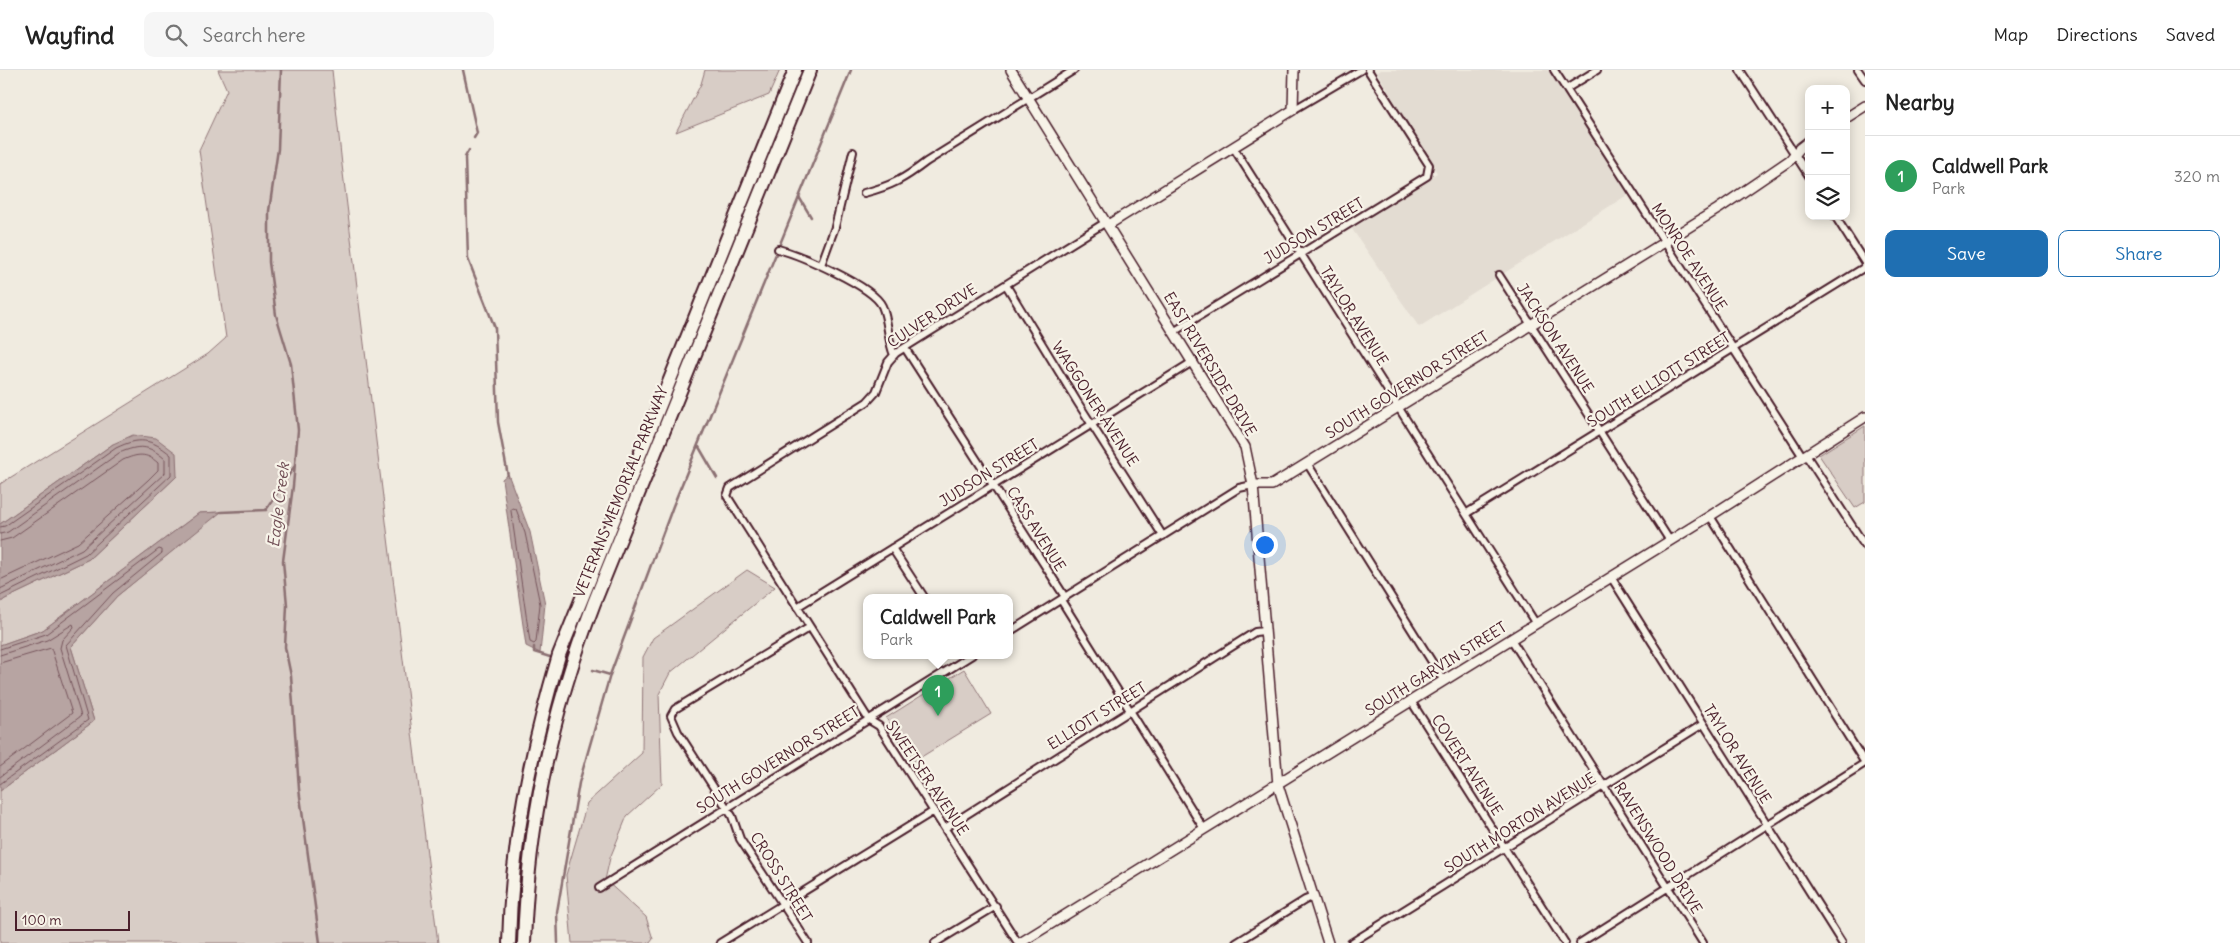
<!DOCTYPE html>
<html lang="en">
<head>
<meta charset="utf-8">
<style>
  :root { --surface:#fff; --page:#f6f6f6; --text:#222; --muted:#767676; --line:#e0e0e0; --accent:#1f6fb2 }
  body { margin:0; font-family:Delius,sans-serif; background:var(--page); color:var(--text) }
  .controls { position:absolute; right:15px; top:15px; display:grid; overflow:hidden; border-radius:10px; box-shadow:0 2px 12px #0003 }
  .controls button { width:45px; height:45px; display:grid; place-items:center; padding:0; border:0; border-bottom:1px solid var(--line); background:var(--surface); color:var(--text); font:25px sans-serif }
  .scale { position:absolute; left:15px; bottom:12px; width:115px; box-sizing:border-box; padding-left:5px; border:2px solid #4a1f2b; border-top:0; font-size:14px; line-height:18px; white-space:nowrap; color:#4a1f2b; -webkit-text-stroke:4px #f7f3e8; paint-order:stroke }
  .you { position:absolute; left:1264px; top:474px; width:18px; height:18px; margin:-12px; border:4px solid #fff; border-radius:50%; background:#1a73e8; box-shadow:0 0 0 8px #1a73e833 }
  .badge { display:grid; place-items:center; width:32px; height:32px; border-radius:50%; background:var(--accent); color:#fff; font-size:16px; font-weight:700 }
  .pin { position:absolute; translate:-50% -41px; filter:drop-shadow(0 1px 2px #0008) }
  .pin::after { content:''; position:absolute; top:26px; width:18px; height:15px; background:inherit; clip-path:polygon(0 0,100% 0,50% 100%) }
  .popup { position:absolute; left:863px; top:524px; width:150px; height:65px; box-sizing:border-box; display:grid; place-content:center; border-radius:10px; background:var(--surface); filter:drop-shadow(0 1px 4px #0005); font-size:16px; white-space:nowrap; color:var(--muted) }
  .popup b { font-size:19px; color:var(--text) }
  .popup::after { content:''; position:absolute; left:50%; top:100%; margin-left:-10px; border:10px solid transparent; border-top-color:var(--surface) }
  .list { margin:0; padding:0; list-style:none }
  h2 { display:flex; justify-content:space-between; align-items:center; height:65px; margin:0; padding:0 20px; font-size:21px }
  h2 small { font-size:16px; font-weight:400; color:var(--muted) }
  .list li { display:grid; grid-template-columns:32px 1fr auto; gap:15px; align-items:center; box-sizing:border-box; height:80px; padding:0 20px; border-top:1px solid var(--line) }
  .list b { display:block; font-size:19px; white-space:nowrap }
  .list p { margin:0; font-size:16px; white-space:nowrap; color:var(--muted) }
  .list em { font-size:16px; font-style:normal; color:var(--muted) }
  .actions { display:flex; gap:10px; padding:15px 20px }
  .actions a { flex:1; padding:11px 0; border:1px solid var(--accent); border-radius:10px; text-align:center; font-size:18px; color:var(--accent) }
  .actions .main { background:var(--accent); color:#fff }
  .icon { flex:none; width:28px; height:28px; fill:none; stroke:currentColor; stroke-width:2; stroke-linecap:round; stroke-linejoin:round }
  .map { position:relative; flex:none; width:1865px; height:873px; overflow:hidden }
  header { display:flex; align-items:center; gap:30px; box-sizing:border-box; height:70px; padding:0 25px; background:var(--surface); border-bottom:1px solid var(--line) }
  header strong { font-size:24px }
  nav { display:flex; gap:28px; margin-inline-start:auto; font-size:18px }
  .search { width:350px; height:45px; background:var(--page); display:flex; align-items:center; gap:12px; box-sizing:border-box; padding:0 18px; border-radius:10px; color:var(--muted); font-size:19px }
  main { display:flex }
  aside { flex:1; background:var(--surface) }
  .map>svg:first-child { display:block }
</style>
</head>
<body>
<header>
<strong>Wayfind</strong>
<div class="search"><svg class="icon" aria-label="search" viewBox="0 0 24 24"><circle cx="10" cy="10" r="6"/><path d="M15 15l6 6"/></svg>Search here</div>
<nav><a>Map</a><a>Directions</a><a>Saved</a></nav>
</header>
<main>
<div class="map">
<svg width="1865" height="873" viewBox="0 0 1865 873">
  <rect width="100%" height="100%" fill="#f0ebe0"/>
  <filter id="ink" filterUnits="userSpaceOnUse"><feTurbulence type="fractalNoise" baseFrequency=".02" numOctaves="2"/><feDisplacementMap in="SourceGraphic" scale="10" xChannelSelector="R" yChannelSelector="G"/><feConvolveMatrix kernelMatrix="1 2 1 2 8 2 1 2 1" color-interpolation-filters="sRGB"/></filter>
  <g filter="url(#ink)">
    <!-- built -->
    <path fill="#e3dcd2" d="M1380 0H1554L1632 122 1419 257 1352 159 1437 103 1377 2Z"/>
    <!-- green -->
    <path fill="#d8cdc6" stroke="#917678" d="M218 0H332L342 95 438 873H0V721L94 651 71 577 117 526 220 442 199 443 43 560 0 575V533L5 529 89 489 177 406 113 374 0 454V414L208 284 226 268 199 80 227 20Z
      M705 0H780L769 25 676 62 701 14Z
      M1865 356V432L1855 438 1819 385Z
      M747 500 775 517 670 603 659 624 662 714 627 746 610 788 605 810 646 847 653 869 650 873H572L566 805 587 733 642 683 643 587 653 568Z
      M964 599 991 644 913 692 886 648Z"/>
    <!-- water -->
    <path fill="#b7a4a2" stroke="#8b6f72" d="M133 365 156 368 176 383 177 406 89 489 5 529 0 533V454L113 374Z
      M508 404 530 462 545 534 540 583 526 576 502 409Z
      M221 442 117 526 71 577 94 651 0 721V575L43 560 199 443Z"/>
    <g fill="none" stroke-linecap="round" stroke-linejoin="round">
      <!-- shore -->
      <path stroke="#76545b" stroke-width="1" d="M513 438 516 439 525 463 540 534 536 572 534 574 530 572 511 441Z
        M0 457 5 456 116 378C139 367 151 368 171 385V405L86 484 0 526
        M0 464 8 462 119 383C139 375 148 374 165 389V403L82 479 0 519
        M0 471 12 468 123 390C137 384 146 382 158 393V400L148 410 78 473 0 510
        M0 579 46 564 159 479 162 480V483L113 523 66 575 88 650 0 714
        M0 585 47 570 73 554 74 557 62 570 60 578 81 646 0 707
        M0 593 51 578 72 643 0 697"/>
      <!-- stream -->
      <path stroke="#8b6f72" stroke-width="2.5" d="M281 0 278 79 269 141V192L276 245 291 294 298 360 293 416 283 491 287 535 285 577 291 606 299 719 320 873
        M463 0 477 63 474 68
        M469 80 465 87 468 189 495 258 498 352 508 406
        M799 127 811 147
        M699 377 717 408
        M221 442 266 440 294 397
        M534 577V582L550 587
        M593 600 610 605
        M558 873 557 842 579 713 610 605 673 436 851 0"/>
      <!-- minor casing -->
      <g stroke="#4a1f2b" stroke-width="10">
        <path id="minor" d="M1554 0 1803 387
          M1740 0 1809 106
          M1858 0 1865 10
          M1566 19 1597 0
          M1293 40 1361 0
          M1233 77 1536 554
          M864 123C891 116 904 109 926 92L1074 0
          M1835 146 1865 193
          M778 179C800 185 873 216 882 236 889 252 887 269 894 285
          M821 195 835 157 853 82
          M1499 205 1670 471
          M1006 215 1078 333 1163 466
          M1175 261 1427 106 1429 95 1368 0
          M905 278 1065 527
          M1806 385 1865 476
          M1307 393 1444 611
          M1467 443 1865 197
          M1710 446 1865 693
          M892 478 924 527
          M1611 507 1842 873
          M1061 530 1204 759
          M797 537 1194 291
          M1009 562 1239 418 1253 415
          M1511 569 1703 873
          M1411 631 1565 873
          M945 758 1255 562 1264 561
          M599 818 972 585
          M720 873 934 741
          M808 873 740 769 732 746 678 662 671 646 675 639 810 557
          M935 873 996 836
          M1018 873 879 656 869 650 727 426 730 418 867 332 876 322 888 292 896 283 1106 152
          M1236 873 1305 830 1313 827
          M1351 873 1703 654
          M1580 873 1865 693"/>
      </g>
      <!-- tertiary casing -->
      <g stroke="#4a1f2b" stroke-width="12">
        <path id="tertiary" d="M1011 0 1245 377 1253 415 1278 715 1328 873
          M1846 48 1865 36
          M1108 155 1293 40 1294 0
          M1253 415H1272L1718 139 1790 90 1800 78 1809 71
          M1020 873 1710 446 1865 347"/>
      </g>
      <!-- motorway casing -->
      <g stroke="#4a1f2b" stroke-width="16">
        <path id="motorway" d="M509 873C511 774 531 680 559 585L795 0
          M524 873C528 753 551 645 594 533L810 0"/>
      </g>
      <!-- minor -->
      <use href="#minor" stroke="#f7f3e8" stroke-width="6"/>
      <!-- tertiary -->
      <use href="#tertiary" stroke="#f7f3e8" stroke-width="9"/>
      <!-- motorway -->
      <use href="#motorway" stroke="#f7f3e8" stroke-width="12"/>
    </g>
  </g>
  <g text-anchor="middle" stroke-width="4.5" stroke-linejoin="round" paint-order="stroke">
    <!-- street labels -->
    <g font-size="15" fill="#4a1f2b" stroke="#f7f3e8">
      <text transform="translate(1314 161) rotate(-31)" y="5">JUDSON STREET</text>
      <text transform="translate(1689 187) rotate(57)" y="5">MONROE AVENUE</text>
      <text transform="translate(932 246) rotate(-33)" y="5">CULVER DRIVE</text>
      <text transform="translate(1354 246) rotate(58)" y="5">TAYLOR AVENUE</text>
      <text transform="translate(1555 268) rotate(57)" y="5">JACKSON AVENUE</text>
      <text transform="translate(1210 294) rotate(59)" y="5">EAST RIVERSIDE DRIVE</text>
      <text transform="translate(1659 310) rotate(-32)" y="5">SOUTH ELLIOTT STREET</text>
      <text transform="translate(1407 315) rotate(-32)" y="5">SOUTH GOVERNOR STREET</text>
      <text transform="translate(1095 334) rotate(57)" y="5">WAGGONER AVENUE</text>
      <text transform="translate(989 403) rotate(-32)" y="5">JUDSON STREET</text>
      <text transform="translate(621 422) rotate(-68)" y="5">VETERANS MEMORIAL PARKWAY</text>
      <text transform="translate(1036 459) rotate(58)" y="5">CASS AVENUE</text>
      <text transform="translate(1436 599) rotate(-32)" y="5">SOUTH GARVIN STREET</text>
      <text transform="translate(1097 646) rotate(-32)" y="5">ELLIOTT STREET</text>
      <text transform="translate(1737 684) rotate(58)" y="5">TAYLOR AVENUE</text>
      <text transform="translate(778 690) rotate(-32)" y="5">SOUTH GOVERNOR STREET</text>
      <text transform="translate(1467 695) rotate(57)" y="5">COVERT AVENUE</text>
      <text transform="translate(927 708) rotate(56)" y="5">SWEETSER AVENUE</text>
      <text transform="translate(1520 753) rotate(-32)" y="5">SOUTH MORTON AVENUE</text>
      <text transform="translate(1658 778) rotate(58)" y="5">RAVENSWOOD DRIVE</text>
      <text transform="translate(781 807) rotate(58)" y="5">CROSS STREET</text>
    </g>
    <!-- water labels -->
    <g font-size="16" font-style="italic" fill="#704e55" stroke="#f7f3e8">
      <text transform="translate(278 435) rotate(-83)" y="6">Eagle Creek</text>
    </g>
  </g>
</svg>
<div class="controls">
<button>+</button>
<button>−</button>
<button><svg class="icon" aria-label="layers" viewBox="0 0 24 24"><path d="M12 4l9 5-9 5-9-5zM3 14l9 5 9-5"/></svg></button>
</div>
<div class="scale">100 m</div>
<div class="you"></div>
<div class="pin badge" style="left:938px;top:646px;background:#2e9e5b">1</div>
<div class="popup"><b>Caldwell Park</b>Park</div>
</div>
<aside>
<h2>Nearby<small></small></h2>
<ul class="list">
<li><span class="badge" style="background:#2e9e5b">1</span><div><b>Caldwell Park</b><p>Park</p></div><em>320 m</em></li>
</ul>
<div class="actions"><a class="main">Save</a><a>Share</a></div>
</aside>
</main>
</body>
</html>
